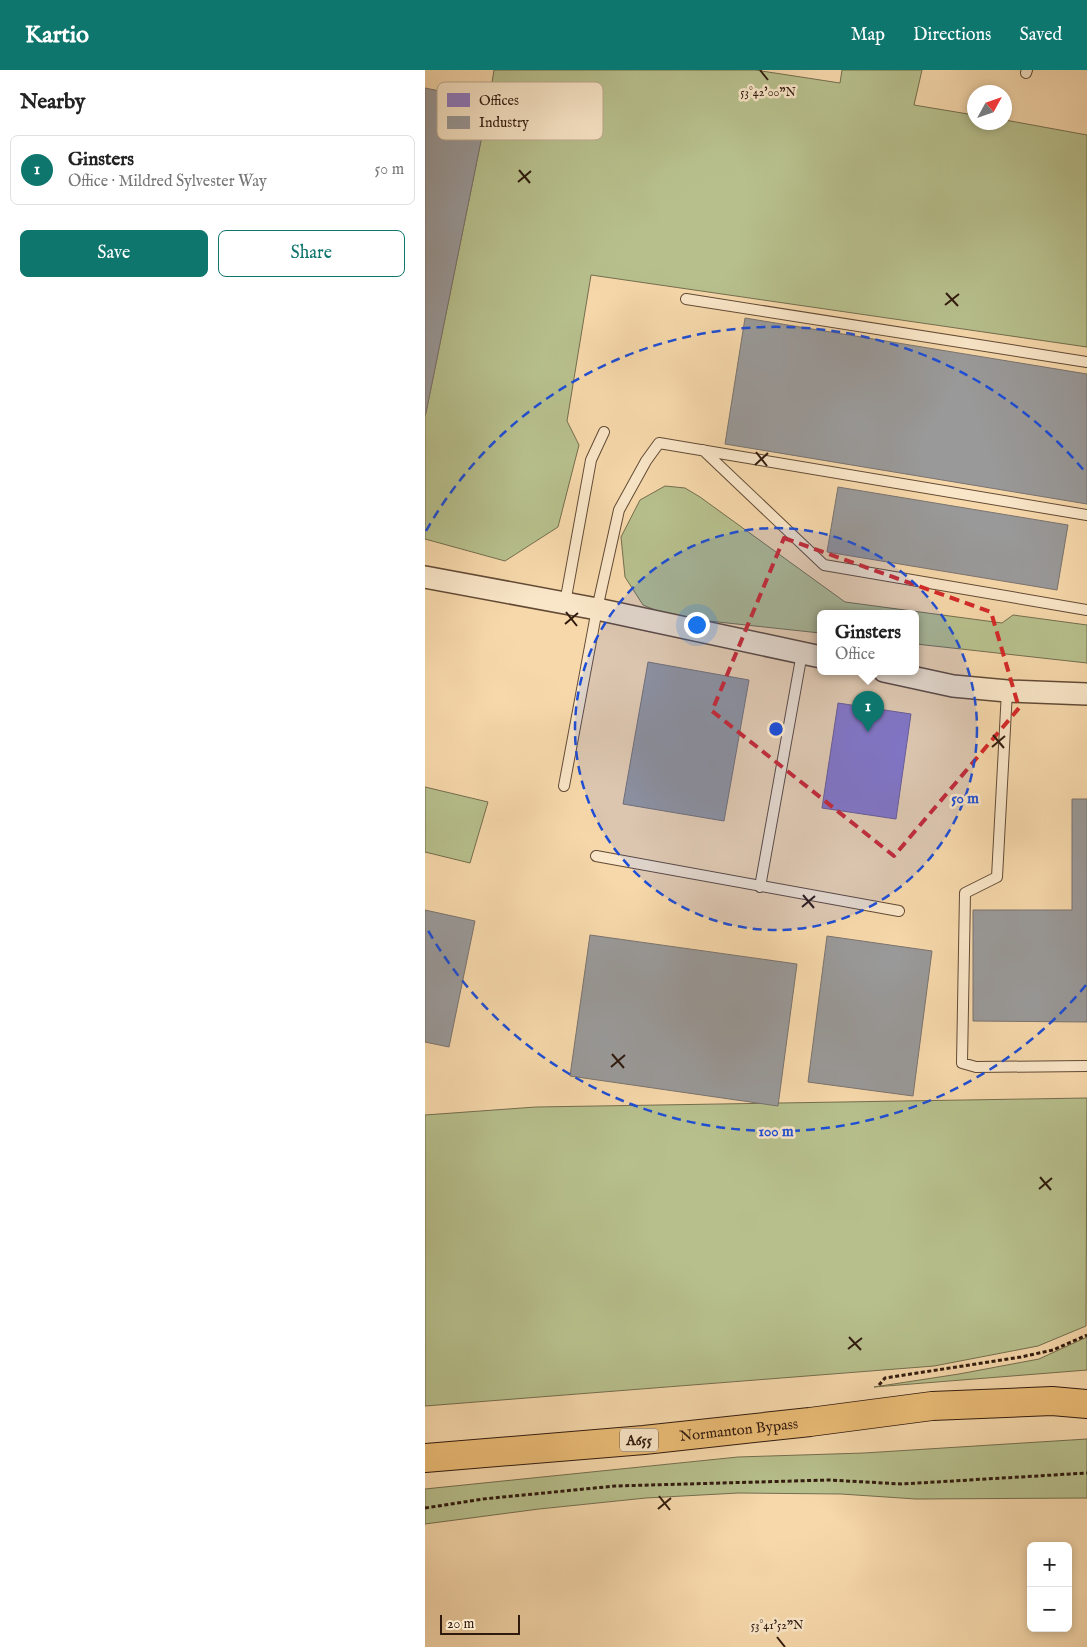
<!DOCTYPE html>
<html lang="en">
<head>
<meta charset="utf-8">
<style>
  :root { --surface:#fff; --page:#f2f2f2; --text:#222; --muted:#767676; --line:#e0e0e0; --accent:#0f766e }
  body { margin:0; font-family:"IM FELL English",serif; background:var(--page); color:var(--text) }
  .controls { position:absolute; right:15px; bottom:15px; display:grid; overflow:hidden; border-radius:8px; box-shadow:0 2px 8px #0003 }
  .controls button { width:45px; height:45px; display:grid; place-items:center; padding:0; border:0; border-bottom:1px solid var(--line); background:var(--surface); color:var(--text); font:25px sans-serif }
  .compass { position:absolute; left:542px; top:15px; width:45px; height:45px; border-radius:50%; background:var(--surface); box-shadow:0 2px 8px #0003; rotate:50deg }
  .scale { position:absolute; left:15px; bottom:12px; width:80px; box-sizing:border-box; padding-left:5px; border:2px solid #301a0e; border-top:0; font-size:14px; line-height:18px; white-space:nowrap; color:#301a0e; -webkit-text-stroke:4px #f9e6c8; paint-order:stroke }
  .you { position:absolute; left:271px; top:554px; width:18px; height:18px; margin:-12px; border:4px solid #fff; border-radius:50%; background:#1a73e8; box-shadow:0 0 0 8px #1a73e833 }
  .badge { display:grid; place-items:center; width:32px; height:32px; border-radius:50%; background:var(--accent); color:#fff; font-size:16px; font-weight:700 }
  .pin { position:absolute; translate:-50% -41px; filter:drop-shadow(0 1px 2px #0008) }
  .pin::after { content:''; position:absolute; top:26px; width:18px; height:15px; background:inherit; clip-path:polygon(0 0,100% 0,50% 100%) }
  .popup { position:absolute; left:392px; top:540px; width:102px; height:65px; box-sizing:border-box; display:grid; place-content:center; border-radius:8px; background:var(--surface); filter:drop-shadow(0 1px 4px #0005); font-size:16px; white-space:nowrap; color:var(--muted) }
  .popup b { font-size:19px; color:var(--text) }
  .popup::after { content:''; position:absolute; left:50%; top:100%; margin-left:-10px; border:10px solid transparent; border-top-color:var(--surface) }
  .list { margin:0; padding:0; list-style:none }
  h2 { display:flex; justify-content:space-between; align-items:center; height:65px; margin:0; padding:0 20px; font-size:21px }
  h2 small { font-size:16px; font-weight:400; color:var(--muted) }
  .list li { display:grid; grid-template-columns:32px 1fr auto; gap:15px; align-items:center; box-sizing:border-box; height:70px; margin:0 10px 10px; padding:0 10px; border:1px solid var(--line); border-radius:8px }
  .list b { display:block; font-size:19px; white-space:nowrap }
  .list p { margin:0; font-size:16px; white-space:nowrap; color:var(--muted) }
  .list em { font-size:16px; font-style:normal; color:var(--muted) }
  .actions { display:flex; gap:10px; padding:15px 20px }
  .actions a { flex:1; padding:11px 0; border:1px solid var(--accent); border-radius:8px; text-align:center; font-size:18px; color:var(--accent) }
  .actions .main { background:var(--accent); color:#fff }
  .map { position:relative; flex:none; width:662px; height:1577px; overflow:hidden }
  header { display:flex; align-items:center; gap:30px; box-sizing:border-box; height:70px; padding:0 25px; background:var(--accent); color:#fff }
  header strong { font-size:24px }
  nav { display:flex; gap:28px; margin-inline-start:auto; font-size:18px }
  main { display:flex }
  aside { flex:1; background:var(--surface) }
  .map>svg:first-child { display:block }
</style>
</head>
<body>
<header>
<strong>Kartio</strong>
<nav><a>Map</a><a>Directions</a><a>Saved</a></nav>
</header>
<main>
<aside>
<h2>Nearby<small></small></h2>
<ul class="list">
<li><span class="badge">1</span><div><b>Ginsters</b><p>Office · Mildred Sylvester Way</p></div><em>50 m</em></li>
</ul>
<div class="actions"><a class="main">Save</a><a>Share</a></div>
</aside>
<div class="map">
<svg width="662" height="1577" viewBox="0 0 662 1577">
  <rect width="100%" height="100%" fill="#f6d8ab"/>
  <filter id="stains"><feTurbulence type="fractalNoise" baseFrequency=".004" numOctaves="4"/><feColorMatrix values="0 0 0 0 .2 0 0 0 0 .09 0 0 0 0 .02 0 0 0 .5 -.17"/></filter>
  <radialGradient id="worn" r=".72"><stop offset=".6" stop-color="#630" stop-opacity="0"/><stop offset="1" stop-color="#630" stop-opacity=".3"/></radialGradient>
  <!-- green -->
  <path fill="#b7c08d" stroke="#746d4e" d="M69 0H330L415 13 417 0H497L489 35 549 45 550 52H580V50L662 65V277L166 205 142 351 154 375 133 457 80 491 0 469V347L64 31Z
    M240 416 260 418 275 427 420 532 577 553 588 545 662 555V593L491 574 490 543H396L395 563 247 547 218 535 200 507 196 467 215 430Z
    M0 717 63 732 45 793 0 782Z
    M662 1028 661 1256 613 1276 509 1296 0 1336V1045L111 1037Z
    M662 1267V1300L449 1317 534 1304 614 1289Z
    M662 1369V1428L491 1429 416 1424 313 1423 221 1428 114 1439 0 1454V1419L313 1387 439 1383Z"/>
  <!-- offices -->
  <path fill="#8e7cc3" stroke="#725f8d" d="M413 633 486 644 471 749 397 738Z"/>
  <!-- industry -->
  <path fill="#999" stroke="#7a736f" d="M0 18 64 31 1 343H0Z
    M320 248 662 304V434L300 374Z
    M413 417 643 455 632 520 402 482Z
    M223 592 324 610 299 751 198 734Z
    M647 729H662V952L548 951V840H647Z
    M0 840 50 851 24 977 0 972Z
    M165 865 372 894 353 1036 145 1006Z
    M402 866 507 881 488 1026 383 1012Z"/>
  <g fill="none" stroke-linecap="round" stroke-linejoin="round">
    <!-- lane casing -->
    <g stroke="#624a35" stroke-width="12">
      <path id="lane" d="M601 3 602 0
        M261 229 662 292
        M278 380 399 495 662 540
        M140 533 166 390 179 362
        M582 621 572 807 540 823 537 993 551 997 662 996
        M139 716 172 539 194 440 221 391 234 373 662 445
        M171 786 474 841
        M335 817 377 583"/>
    </g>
    <!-- street casing -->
    <g stroke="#624a35" stroke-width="24">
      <path id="street" d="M0 507 172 539 396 587
        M459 601 528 616 582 621 662 624"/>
    </g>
    <!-- primary casing -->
    <g stroke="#301a0e" stroke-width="30">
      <g id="primary">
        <path id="s1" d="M0 1388 219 1370 385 1352 507 1336 627 1331 662 1334"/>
      </g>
    </g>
    <!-- path -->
    <path stroke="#301a0e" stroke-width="3" stroke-dasharray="4 2.5" stroke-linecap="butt" d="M454 1315 460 1308 596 1287 628 1280 662 1265
      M0 1438 58 1429 190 1416 404 1410 477 1414 662 1403"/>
    <!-- lane -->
    <use href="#lane" stroke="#f9e6c8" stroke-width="10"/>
    <!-- street -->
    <use href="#street" stroke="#f9e6c8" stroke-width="21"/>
    <!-- primary -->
    <use href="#primary" stroke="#ebbc76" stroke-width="28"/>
  </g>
  <!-- marked area -->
  <path fill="none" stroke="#d62828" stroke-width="4" stroke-dasharray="10 6" stroke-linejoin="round" d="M359 468 566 542 594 638 469 786 287 641Z"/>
  <!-- ticks -->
  <path fill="none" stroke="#301a0e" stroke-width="2" d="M335 0 343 10M94 100 105 113M93 112 106 101M521 223 533 236M520 235 534 224M331 382 342 396M330 395 343 383M141 542 152 556M140 554 153 543M568 665 579 678M567 677 580 666M378 825 389 838M377 837 390 826M187 984 199 998M186 997 200 985M615 1107 626 1120M614 1119 627 1108M424 1267 436 1280M423 1279 437 1268M234 1426 245 1440M233 1439 246 1428M352 1567 360 1577"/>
  <!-- distance rings -->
  <circle cx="351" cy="659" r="201" fill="#1d4ed8" fill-opacity=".12"/>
  <g fill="none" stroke="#1d4ed8" stroke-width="2.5" stroke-dasharray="9 6">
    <circle cx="351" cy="659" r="201"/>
    <path d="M661 915A402 402 0 0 1 1 857M1 461A402 402 0 0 1 661 403"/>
  </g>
  <g text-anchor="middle" stroke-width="5" stroke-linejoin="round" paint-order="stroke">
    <!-- shield labels -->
    <rect fill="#f9e6c8" stroke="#6c5746" stroke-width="1" x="195" y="1358.5" width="38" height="23" rx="4"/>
    <g font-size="14" font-weight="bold" fill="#301a0e">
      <text x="214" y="1375">A655</text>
    </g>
    <!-- street labels -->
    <g font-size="15" fill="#301a0e" stroke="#f9e6c8">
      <text dy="5" stroke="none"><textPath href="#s1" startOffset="315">Normanton Bypass</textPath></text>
    </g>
  </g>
  <!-- legend -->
  <rect x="12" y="12" width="166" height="58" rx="8" fill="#f9e6c8" stroke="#bda990" stroke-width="1"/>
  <rect x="22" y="23" width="23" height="14" fill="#8e7cc3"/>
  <rect x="22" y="46" width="23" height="13" fill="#999"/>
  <g font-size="14" fill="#301a0e">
    <text x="54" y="35">Offices</text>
    <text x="54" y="57">Industry</text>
  </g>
  <g font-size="12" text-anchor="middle" fill="#301a0e" stroke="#f9e6c8" stroke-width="5" stroke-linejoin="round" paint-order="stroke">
    <text x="343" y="26">53°42'00"N</text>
    <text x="352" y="1559">53°41'52"N</text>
  </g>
  <circle cx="351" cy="659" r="8" fill="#1d4ed8" stroke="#f9e6c8" stroke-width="2.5"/>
  <g font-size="15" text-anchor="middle" font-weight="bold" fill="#1d4ed8" stroke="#f9e6c8" stroke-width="5" stroke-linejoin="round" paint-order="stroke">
    <text x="540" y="733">50 m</text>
    <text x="351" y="1066">100 m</text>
  </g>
  <rect width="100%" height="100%" filter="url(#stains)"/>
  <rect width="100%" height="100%" fill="url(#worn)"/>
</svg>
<div class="controls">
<button>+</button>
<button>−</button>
</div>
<svg class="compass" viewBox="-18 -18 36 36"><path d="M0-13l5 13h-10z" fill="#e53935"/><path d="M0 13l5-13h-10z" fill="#767676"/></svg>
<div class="scale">20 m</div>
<div class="you"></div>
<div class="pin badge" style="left:443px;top:662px">1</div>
<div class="popup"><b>Ginsters</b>Office</div>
</div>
</main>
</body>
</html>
